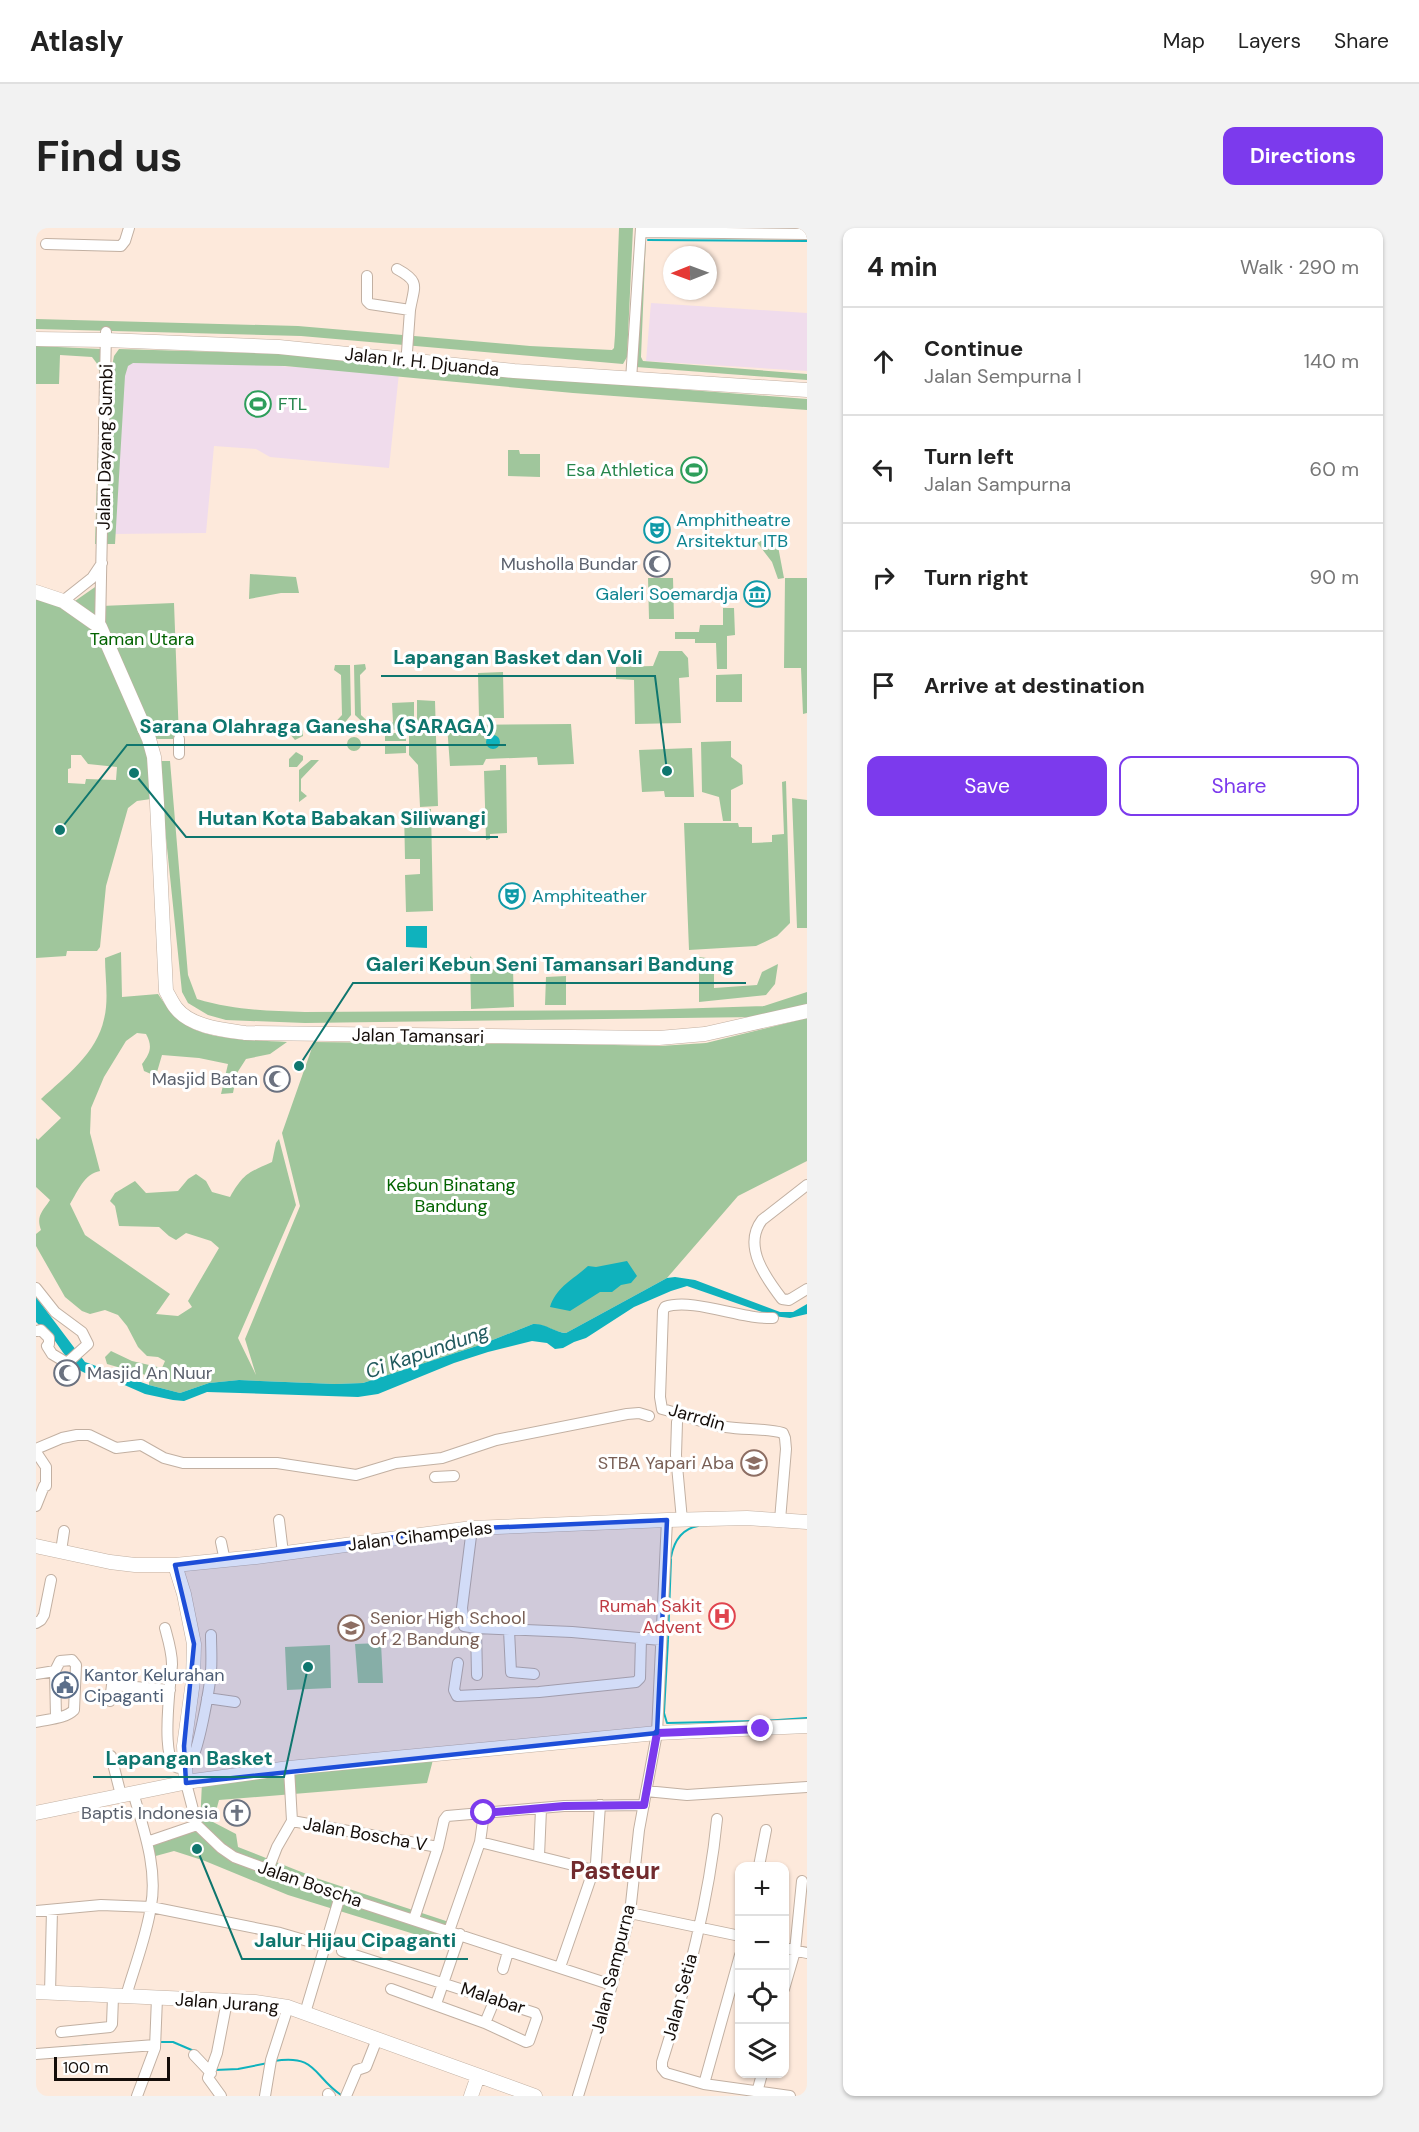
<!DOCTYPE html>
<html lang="en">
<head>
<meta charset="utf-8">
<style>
  :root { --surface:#fff; --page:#f2f2f2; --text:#222; --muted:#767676; --line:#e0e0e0; --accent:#7c3aed }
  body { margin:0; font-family:"DM Sans",sans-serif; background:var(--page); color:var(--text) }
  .controls { position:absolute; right:18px; bottom:18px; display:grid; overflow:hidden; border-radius:12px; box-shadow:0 2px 4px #0004 }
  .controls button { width:54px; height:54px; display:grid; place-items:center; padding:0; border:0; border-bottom:2px solid var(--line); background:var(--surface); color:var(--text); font:30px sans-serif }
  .compass { position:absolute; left:627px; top:18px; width:54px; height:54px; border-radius:50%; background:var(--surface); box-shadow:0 2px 4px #0004; rotate:269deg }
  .scale { position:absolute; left:18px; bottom:15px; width:116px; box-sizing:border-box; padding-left:6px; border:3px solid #140d09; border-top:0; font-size:16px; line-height:21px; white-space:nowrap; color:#140d09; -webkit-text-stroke:4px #fff; paint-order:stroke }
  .stop { position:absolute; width:18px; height:18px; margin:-14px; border:4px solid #7c3aed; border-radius:50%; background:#fff }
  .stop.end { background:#7c3aed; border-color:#fff; box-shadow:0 2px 6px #0008 }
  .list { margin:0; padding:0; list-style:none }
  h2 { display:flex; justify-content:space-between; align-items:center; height:78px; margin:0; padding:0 24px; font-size:26px }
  h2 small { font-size:20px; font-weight:400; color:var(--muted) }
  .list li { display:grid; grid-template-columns:39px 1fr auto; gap:18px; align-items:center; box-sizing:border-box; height:108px; padding:0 24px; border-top:2px solid var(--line) }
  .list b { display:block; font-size:22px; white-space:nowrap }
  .list p { margin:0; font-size:20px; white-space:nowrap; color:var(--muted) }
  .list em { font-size:20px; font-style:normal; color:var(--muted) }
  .actions { display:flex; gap:12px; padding:18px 24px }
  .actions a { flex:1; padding:14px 0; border:2px solid var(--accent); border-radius:12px; text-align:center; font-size:21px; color:var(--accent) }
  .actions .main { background:var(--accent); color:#fff }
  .icon { flex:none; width:33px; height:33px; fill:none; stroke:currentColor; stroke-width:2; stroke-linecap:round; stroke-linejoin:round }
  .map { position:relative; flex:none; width:771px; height:1868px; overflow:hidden; border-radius:12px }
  header { display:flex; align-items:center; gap:36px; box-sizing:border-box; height:84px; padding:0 30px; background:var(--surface); border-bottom:2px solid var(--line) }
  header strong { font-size:28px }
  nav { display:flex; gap:33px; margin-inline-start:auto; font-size:21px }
  .intro { display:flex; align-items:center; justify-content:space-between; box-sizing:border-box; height:144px; padding:0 36px }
  h1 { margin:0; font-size:42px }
  .button { padding:15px 27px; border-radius:12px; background:var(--accent); color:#fff; font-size:21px; font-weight:700 }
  main { display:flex; gap:36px; padding:0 36px }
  aside { flex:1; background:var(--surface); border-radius:12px; box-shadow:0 2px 4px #0004 }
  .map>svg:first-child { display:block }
</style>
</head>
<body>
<header>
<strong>Atlasly</strong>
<nav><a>Map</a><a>Layers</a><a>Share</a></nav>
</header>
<div class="intro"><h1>Find us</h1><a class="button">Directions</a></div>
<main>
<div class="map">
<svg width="771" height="1868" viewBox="0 0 771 1868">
  <rect width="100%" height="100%" fill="#fde9db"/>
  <!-- commercial -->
  <path fill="#f0dcec" d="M615 75 771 85V143L610 133Z
    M91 129 363 145 353 240 234 229 220 221 178 218 170 305 77 306 80 144Z"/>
  <!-- green -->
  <path fill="#a0c69c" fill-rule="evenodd" d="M583 0H597L591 129 587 136 265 108 0 101V91L262 98 494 118 576 122 578 120 579 107Z
    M599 7 610 8 605 129 607 133 771 146V152L600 139 594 125Z
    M0 118 65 121 66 316H59L64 149 62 137 56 129 24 127 23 156H0Z
    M83 121 252 126 511 151 771 171V182L537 165 249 138 97 135 92 138 89 148 79 316H70L75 143 78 128Z
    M472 222H483L484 226H504V249L472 248Z
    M720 313H741L748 350 742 351 736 334Z
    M214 346 260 349 263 365H245L213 371Z
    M612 350H637L638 391H613Z
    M749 350H771V485L767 486 765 440H748Z
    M62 357 61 390 39 373Z
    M0 369 10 370 57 399 112 523 115 571 101 573 92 580 70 658 64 719 61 723H31L30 728 0 730ZM35 527H45L52 536 81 539 80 552 50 551 49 556 32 555V541L35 540Z
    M138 375 143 511H113L64 399 65 378Z
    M687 380H698L699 407 691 408V441H681L680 415H659V411H639V404H663L664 397H687Z
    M623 423H646L652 430 653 449 643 450 645 495 599 496 598 452 580 451V439L617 438Z
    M329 436 330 441 324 447 325 487 341 502H335L319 487 318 437Z
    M299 437H314L315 487 302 503 290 504 306 487 305 447 298 442Z
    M467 444 468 490H443L442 445Z
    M706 446V474H680V447Z
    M381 472 399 473 402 578 384 579 382 537 373 527V503L381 495Z
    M378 474V493L372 501 351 502 357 494 356 475Z
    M253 496H261L267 503V508L259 512 253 505Z
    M535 496 538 536 502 537 501 529 450 531 447 537 414 538 411 497Z
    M349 505H370V513H349Z
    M311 516a7 7 0 1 1 14 0a7 7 0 1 1-14 0Z
    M695 513V529L706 537 707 556 695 562V593H687L683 569 666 564 665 514Z
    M370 517V525L349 526V518Z
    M656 520 658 569H629L628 563 606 564 603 522Z
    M260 524 267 528V532L261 539H253V531Z
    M275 532H283L265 551V563L271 568 263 574V542Z
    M122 533H134L152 747 161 771C198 782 230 783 269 784L606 782 728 778 771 764V776L720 789 269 795 190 792 172 787 152 775 146 764Z
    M464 537H470L471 605 454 606V611L450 612 448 543 464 542Z
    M750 553 754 695 741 708 720 718 653 722 648 595H702L703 599H716V615L736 614V607L748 606 746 554Z
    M756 570 771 572V700H761Z
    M368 581H395L397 683 370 684 369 647 384 646V631H369Z
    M85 724 86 769 122 766C130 778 138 789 150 797 175 813 222 812 251 814L234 826 210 831 201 845 197 865 185 866 192 836 163 830 126 827 121 844 115 846 108 843 106 836C114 825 117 819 110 806L101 805 90 813 68 849 55 880 54 905 64 943C48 946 42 963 34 976L49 1007 134 1066 120 1086 142 1088 156 1079 152 1073 183 1020 175 1013 150 1005 140 1012 133 1008 123 999 83 998 79 978 74 973 79 965 99 953 110 965 142 963 152 951 160 946 170 953 176 964 194 969C208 945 212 945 236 934L240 915 243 911 260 977 202 1110 220 1147 209 1111 264 978 246 905 278 814 436 816 486 815 624 818 670 815 771 790V933L702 968 631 1050 530 1105C518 1104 509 1096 497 1096L444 1117 327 1155 299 1156 203 1152 173 1155 144 1165 113 1157V1148L71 1136 69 1129 75 1123 96 1133 126 1140 129 1133 122 1129 111 1128 102 1119 91 1098 82 1087 69 1082 54 1086 46 1083 29 1069 0 1018V1006L5 1002C0 988 6 984 14 972L0 959V910L2 912 25 890 5 871C29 849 61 825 68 791 73 772 69 749 69 730Z
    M434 728 448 742 477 740 478 779 435 781Z
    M663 729 678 731V760L721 757 726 744 742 736 739 756 730 767 663 774Z
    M530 748V777H509L510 749Z
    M345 1415 347 1455H322L319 1416Z
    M294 1417 295 1460 251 1462 249 1419Z
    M398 1528 391 1555 183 1572 177 1594 200 1606 202 1619 283 1651 413 1694 423 1707 420 1719 252 1667 169 1633 138 1623 116 1629 115 1615 164 1597 166 1554Z"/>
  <!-- water -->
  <path fill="#0fb2bd" d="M450 514a7 7 0 1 1 14 0a7 7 0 1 1-14 0Z
    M370 698H391V720L370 719Z
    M591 1033 601 1048 595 1055 585 1057 576 1064H564L534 1083 514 1079C520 1059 538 1051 552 1038L560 1039Z
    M639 1049 659 1052 744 1084H757L771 1076V1086L754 1090 737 1088 651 1058 635 1063 598 1079 550 1110 538 1114 527 1120 519 1121 511 1115 496 1113 452 1124 418 1135 342 1166 322 1169 171 1164 148 1173 137 1172 109 1166 68 1148 49 1145 37 1139 17 1110 0 1094V1069L49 1134 113 1157 144 1165 173 1155 203 1152 299 1156 327 1155 444 1117 497 1096C509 1095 518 1104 530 1105L631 1050Z"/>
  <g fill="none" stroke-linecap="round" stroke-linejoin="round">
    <!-- stream -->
    <path stroke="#0fb2bd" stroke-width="2" d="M612 12 771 13
      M635 1329C638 1313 645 1301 662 1298
      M632 1411 635 1331
      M632 1412 628 1485 631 1495 721 1493
      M727 1493 771 1490
      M124 1814H137L158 1823
      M23 1820 56 1817
      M238 1833C281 1826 277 1848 305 1867
      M179 1842 202 1841 232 1835"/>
    <!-- minor casing -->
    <g stroke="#c2b0a2" stroke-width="12">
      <path id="minor" d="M605 4 771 6
        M10 16 85 18 89 13 93 0
        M361 41C385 54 378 58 374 82
        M331 48V73L334 76 374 82 371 124
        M595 152 605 0
        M27 373 56 350 66 335
        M64 399 70 104
        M143 511V526
        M771 957 726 992C706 1018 730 1050 746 1071L753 1072 771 1061
        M0 1060 19 1084 46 1104 52 1116 31 1135 16 1126 11 1118 13 1116V1110L5 1102 0 1103
        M737 1090C729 1090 721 1090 713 1088 691 1085 651 1071 629 1079L627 1083 624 1169 626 1181C647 1186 668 1196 690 1199 708 1202 729 1200 747 1205L749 1210 750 1221 744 1292
        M641 1194 640 1227 646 1292
        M0 1221 26 1210 41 1207H53L80 1220 105 1217 128 1230 147 1235H241L320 1247 360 1235 406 1230 460 1212 591 1186 603 1185 613 1188
        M0 1224 10 1239V1258H8L0 1278
        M399 1249 418 1248
        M243 1292 247 1325
        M436 1300 426 1380 428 1398 440 1400 536 1404 625 1412
        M185 1314 189 1333
        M25 1323 28 1303
        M0 1395 5 1392 8 1387 15 1352
        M129 1400C132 1411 136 1424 136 1436 136 1446 118 1563 153 1536 162 1528 174 1458 175 1443 176 1431 175 1419 175 1407
        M440 1400 441 1447
        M473 1402 475 1444 498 1446
        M422 1435 418 1462 421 1468 503 1464 600 1454 604 1450 605 1410
        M0 1446 19 1443
        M171 1470 199 1474
        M74 1473 76 1457 134 1462
        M0 1494C12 1491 29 1491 38 1482L40 1437 36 1432 24 1433 19 1443 20 1489
        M75 1528 85 1567
        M253 1540 256 1593
        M150 1555 161 1597 185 1620 198 1629 304 1668 576 1757
        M610 1563 651 1567 771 1559
        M681 1591C673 1673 651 1755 626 1834V1840L630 1845 668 1856 754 1868
        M256 1593 402 1619
        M111 1614 161 1597
        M444 1614 557 1642
        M503 1628 505 1581
        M723 1638 730 1602
        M232 1642 241 1619 256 1593
        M0 1683 65 1677 115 1679 244 1705 289 1718
        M594 1685 704 1708
        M378 1691 402 1619 408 1592 411 1588 528 1578 608 1577
        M413 1703 444 1614 448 1585
        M748 1720 771 1725
        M306 1723 499 1785 501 1790 493 1813 490 1814 449 1795 355 1761
        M524 1739 560 1635 564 1577
        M467 1741 472 1724
        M748 1761 759 1723 766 1653
        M14 1765 16 1682
        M90 1768C98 1740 111 1707 115 1678 122 1640 107 1600 97 1564
        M400 1776 424 1706
        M269 1785 304 1668
        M449 1795 459 1771
        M25 1804 74 1799 76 1796 77 1769
        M0 1826 119 1817
        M158 1827 175 1845
        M668 1856 704 1727
        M292 1866 294 1868
        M101 1868 119 1820 121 1770
        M185 1868 172 1850 181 1825 191 1773
        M229 1868 235 1832 252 1779
        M310 1868 321 1842 330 1839 341 1811
        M542 1868 576 1757 594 1685 603 1602 621 1505 631 1292
        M720 1868 726 1846"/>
    </g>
    <!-- major casing -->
    <g stroke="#c2b0a2" stroke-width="15">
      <path id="major" d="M0 111 70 112 243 119 478 143 771 162
        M0 364 27 373 64 399 113 511 118 529 121 575 130 763C133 768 136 775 140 780 155 799 187 802 209 805L623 810 669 806 771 783
        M0 1318 74 1334 99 1337H139L220 1329 436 1300 631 1292 711 1290 771 1294
        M139 1337 148 1366 158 1416 157 1453 148 1518 150 1555
        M0 1585 157 1553 253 1540 621 1505 771 1498
        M0 1764 219 1774 252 1779 499 1868
        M435 1868 442 1848"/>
    </g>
    <!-- minor -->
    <use href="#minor" stroke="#fff" stroke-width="10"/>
    <!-- major -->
    <use href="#major" stroke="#fff" stroke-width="14"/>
  </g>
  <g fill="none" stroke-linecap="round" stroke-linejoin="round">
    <!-- route -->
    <path stroke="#7c3aed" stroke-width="8" d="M448 1585 528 1578 608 1577 621 1505 725 1501"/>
  </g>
  <!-- marked area -->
  <path fill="#1d4ed8" fill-opacity="0.2" stroke="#1d4ed8" stroke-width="4.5" stroke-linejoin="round" d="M631 1292 621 1505 150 1555 148 1518 158 1416 139 1337 423 1301Z"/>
  <!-- icons -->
  <defs>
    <g id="stadium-ring" transform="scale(1.35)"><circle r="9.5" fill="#fff" stroke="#2e9e5b" stroke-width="1.5"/><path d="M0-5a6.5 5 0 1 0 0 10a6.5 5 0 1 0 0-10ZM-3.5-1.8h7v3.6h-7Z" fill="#2e9e5b"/></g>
    <g id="theatre-ring" transform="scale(1.35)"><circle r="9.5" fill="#fff" stroke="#0f9aa8" stroke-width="1.5"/><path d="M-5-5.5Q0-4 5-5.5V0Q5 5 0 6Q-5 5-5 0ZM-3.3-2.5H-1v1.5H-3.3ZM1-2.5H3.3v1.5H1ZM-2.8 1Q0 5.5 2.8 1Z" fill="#0f9aa8"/></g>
    <g id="mosque-ring" transform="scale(1.35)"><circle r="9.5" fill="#fff" stroke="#6b7280" stroke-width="1.5"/><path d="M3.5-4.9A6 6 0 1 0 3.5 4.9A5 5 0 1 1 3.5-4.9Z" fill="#6b7280"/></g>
    <g id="museum-ring" transform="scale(1.35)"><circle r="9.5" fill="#fff" stroke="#0f9aa8" stroke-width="1.5"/><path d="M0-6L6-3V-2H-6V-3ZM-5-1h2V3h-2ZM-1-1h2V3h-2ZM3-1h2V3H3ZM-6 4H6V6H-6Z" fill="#0f9aa8"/></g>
    <g id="university-ring" transform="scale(1.35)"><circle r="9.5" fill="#fff" stroke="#8d6e63" stroke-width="1.5"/><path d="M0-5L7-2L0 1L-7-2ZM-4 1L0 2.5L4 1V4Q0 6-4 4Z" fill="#8d6e63"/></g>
    <g id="hospital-ring" transform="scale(1.35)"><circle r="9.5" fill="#fff" stroke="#e0444e" stroke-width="1.5"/><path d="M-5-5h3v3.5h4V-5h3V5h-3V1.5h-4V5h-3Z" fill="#e0444e"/></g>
    <g id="school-ring" transform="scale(1.35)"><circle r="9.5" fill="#fff" stroke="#8d6e63" stroke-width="1.5"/><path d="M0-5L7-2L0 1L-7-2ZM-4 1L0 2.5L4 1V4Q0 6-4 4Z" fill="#8d6e63"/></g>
    <g id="civic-ring" transform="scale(1.35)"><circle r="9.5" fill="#fff" stroke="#5c6f8a" stroke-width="1.5"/><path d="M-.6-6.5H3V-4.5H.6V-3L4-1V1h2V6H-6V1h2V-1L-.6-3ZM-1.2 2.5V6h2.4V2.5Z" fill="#5c6f8a"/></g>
    <g id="church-ring" transform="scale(1.35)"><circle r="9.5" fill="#fff" stroke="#6b7280" stroke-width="1.5"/><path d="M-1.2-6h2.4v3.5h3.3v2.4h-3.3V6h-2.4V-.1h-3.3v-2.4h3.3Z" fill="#6b7280"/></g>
  </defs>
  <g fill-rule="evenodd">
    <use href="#stadium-ring" x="222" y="176"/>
    <use href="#stadium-ring" x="658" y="242"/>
    <use href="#theatre-ring" x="621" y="302"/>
    <use href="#mosque-ring" x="621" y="336"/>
    <use href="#museum-ring" x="721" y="366"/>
    <use href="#theatre-ring" x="476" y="668"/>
    <use href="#mosque-ring" x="241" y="851"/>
    <use href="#mosque-ring" x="31" y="1145"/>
    <use href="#university-ring" x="718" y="1235"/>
    <use href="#hospital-ring" x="686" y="1388"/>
    <use href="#school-ring" x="315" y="1400"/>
    <use href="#civic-ring" x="29" y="1457"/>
    <use href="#church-ring" x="201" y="1585"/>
  </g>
  <g text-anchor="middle" stroke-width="6" stroke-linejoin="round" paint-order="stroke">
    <!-- street labels -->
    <g font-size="18" fill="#140d09" stroke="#fff">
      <text transform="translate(386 134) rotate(6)" y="6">Jalan Ir. H. Djuanda</text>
      <text transform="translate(69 219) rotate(-89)" y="6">Jalan Dayang Sumbi</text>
      <text transform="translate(382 808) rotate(1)" y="6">Jalan Tamansari</text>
      <text transform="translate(661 1189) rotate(16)" y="6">Jarrdin</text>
      <text transform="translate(384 1308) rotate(-7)" y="6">Jalan Cihampelas</text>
      <text transform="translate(329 1606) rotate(10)" y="6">Jalan Boscha V</text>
      <text transform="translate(274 1656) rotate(19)" y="6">Jalan Boscha</text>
      <text transform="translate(577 1741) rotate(-76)" y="6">Jalan Sampurna</text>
      <text transform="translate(644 1769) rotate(-75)" y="6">Jalan Setia</text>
      <text transform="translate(457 1770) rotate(18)" y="6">Malabar</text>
      <text transform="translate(191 1775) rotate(4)" y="6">Jalan Jurang</text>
    </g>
    <!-- leisure labels -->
    <g font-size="18" fill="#27864d" stroke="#fff" text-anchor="start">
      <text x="242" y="182">FTL</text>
      <text x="638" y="248" text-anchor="end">Esa Athletica</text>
    </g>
    <!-- culture labels -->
    <g font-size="18" fill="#0d838f" stroke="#fff" text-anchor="start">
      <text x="640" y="298">Amphitheatre<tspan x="640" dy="21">Arsitektur ITB</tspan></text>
      <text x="702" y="372" text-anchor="end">Galeri Soemardja</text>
      <text x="496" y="674">Amphiteather</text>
    </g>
    <!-- worship labels -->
    <g font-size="18" fill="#5b616d" stroke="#fff" text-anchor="end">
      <text x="602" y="342">Musholla Bundar</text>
      <text x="222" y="857">Masjid Batan</text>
      <text x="51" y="1151" text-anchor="start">Masjid An Nuur</text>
      <text x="182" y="1591">Baptis Indonesia</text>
    </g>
    <!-- park labels -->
    <g font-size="18" fill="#026300" stroke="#fff">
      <text x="106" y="417">Taman Utara</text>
      <text x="415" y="963">Kebun Binatang<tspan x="415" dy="21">Bandung</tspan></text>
    </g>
    <!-- education labels -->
    <g font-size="18" fill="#785e54" stroke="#fff" text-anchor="end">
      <text x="698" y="1241">STBA Yapari Aba</text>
      <text x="334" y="1396" text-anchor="start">Senior High School<tspan x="334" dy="21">of 2 Bandung</tspan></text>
    </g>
    <!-- health labels -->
    <g font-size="18" fill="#be3a42" stroke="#fff" text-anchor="end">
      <text x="666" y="1384">Rumah Sakit<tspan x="666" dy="21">Advent</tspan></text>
    </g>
    <!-- service labels -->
    <g font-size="18" fill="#4e5e75" stroke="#fff" text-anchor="start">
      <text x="48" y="1453">Kantor Kelurahan<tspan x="48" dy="21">Cipaganti</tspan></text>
    </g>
    <!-- water labels -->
    <g font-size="20" font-style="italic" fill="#20595d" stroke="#fff">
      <text transform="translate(391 1123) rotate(-19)" y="7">Ci Kapundung</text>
    </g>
    <!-- district labels -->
    <g font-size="24" font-weight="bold" fill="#722b2e" stroke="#fff">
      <text x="579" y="1651">Pasteur</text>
    </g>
  </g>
  <!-- callouts -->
  <path fill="none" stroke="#0f766e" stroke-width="2" d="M631 543L619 448H345M24 602L91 517H470M98 545L150 609H462M263 838L317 755H710M272 1439L248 1549H57M161 1621L206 1731H432"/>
  <g fill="#0f766e" stroke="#fff" stroke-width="2">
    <circle cx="631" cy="543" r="6"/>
    <circle cx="24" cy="602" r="6"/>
    <circle cx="98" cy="545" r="6"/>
    <circle cx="263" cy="838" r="6"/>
    <circle cx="272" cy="1439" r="6"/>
    <circle cx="161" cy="1621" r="6"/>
  </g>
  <g font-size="20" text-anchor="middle" font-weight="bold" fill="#0f766e" stroke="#fff" stroke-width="6" stroke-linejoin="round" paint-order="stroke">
    <text x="482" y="436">Lapangan Basket dan Voli</text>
    <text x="281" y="505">Sarana Olahraga Ganesha (SARAGA)</text>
    <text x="306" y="597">Hutan Kota Babakan Siliwangi</text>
    <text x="514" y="743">Galeri Kebun Seni Tamansari Bandung</text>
    <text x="153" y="1537">Lapangan Basket</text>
    <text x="319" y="1719">Jalur Hijau Cipaganti</text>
  </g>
</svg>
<div class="controls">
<button>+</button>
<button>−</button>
<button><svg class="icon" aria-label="locate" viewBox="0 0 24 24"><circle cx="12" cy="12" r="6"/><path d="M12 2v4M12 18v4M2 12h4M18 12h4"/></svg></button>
<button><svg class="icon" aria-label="layers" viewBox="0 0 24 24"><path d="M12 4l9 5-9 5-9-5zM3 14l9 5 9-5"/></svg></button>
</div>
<svg class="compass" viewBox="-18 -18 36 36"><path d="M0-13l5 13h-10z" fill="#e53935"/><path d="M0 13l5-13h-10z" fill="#767676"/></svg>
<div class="scale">100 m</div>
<div class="stop" style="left:448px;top:1585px"></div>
<div class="stop end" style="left:725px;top:1501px"></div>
</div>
<aside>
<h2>4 min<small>Walk · 290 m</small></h2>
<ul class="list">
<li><svg class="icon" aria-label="ahead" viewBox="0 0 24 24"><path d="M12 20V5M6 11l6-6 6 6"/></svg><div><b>Continue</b><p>Jalan Sempurna I</p></div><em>140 m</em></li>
<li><svg class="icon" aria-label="left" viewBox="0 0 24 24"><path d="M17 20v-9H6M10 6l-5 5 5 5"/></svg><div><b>Turn left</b><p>Jalan Sampurna</p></div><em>60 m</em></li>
<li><svg class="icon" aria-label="right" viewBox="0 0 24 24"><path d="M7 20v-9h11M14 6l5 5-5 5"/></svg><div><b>Turn right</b></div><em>90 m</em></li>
<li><svg class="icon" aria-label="arrive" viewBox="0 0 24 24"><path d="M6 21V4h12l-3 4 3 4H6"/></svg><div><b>Arrive at destination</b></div></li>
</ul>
<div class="actions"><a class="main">Save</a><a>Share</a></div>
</aside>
</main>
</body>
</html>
